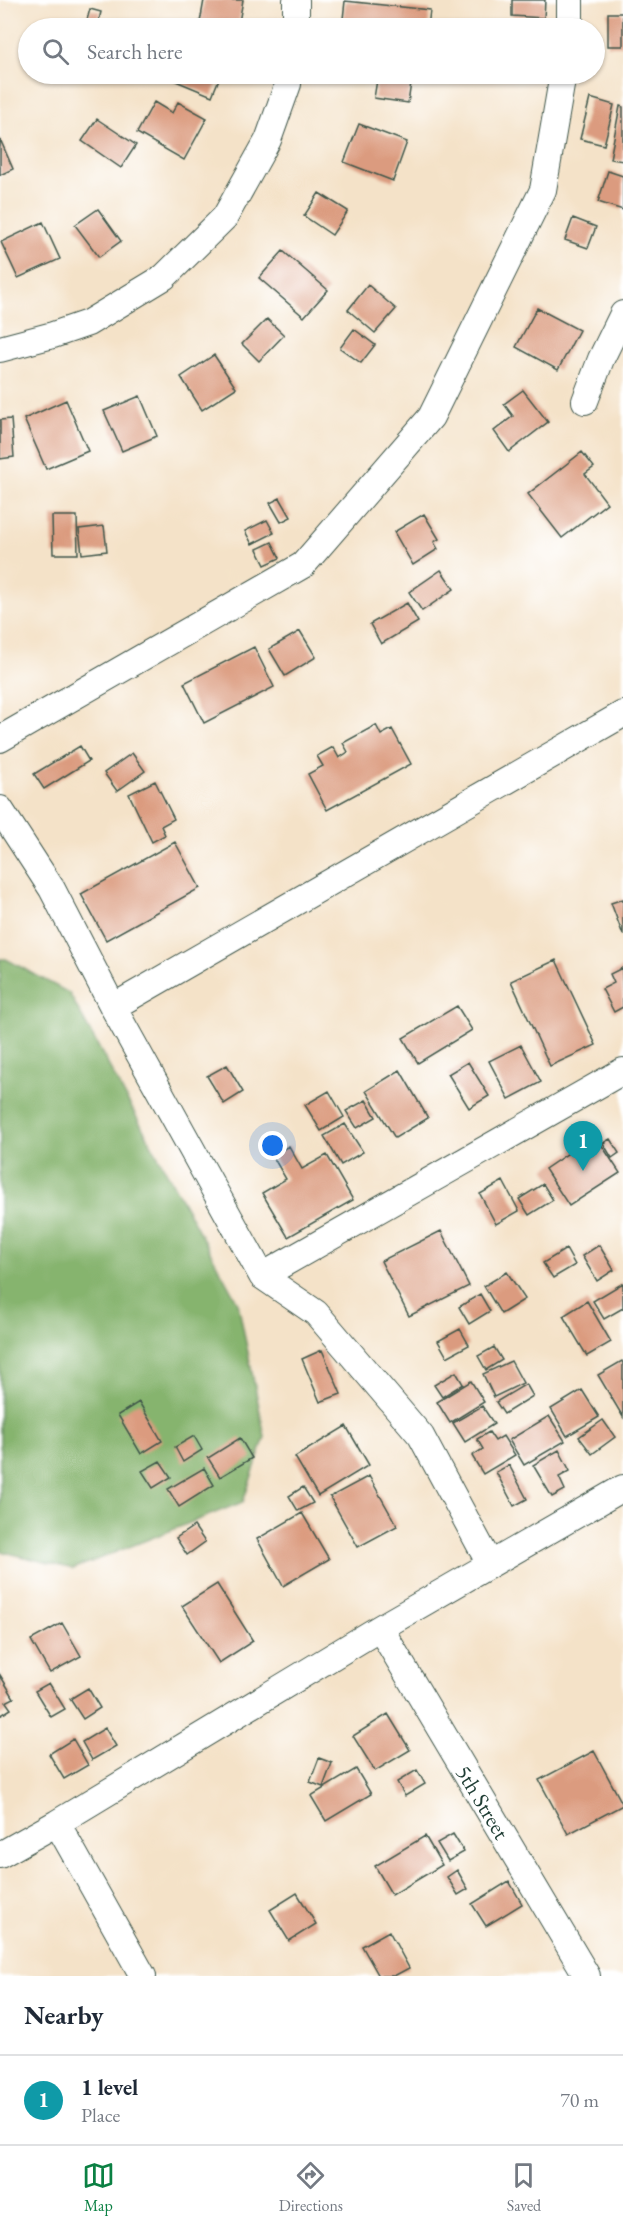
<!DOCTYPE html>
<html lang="en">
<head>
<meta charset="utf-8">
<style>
  :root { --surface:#fff; --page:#f2f2f3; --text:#1f2937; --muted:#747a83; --line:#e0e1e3; --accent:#0b8043 }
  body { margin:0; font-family:"EB Garamond",serif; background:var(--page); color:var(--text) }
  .you { position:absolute; left:273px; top:1146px; width:21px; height:21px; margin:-15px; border:4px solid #fff; border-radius:50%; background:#1a73e8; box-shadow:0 0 0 9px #1a73e833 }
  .badge { display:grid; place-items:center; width:39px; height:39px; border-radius:50%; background:var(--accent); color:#fff; font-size:20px; font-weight:700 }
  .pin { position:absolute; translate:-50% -50px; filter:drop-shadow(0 2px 3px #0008) }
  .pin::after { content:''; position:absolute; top:32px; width:21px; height:18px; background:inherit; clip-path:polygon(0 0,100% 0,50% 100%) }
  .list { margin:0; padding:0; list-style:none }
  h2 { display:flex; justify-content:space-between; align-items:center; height:78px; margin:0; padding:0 24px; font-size:26px }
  h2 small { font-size:20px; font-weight:400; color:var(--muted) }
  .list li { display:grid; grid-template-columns:39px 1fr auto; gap:18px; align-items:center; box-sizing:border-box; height:90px; padding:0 24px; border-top:2px solid var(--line) }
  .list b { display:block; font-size:22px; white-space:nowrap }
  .list p { margin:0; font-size:20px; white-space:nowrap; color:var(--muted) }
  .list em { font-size:20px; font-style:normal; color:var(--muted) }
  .icon { flex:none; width:33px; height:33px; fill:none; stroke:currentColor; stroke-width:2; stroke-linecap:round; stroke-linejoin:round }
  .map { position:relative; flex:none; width:623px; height:1976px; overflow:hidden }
  .search { position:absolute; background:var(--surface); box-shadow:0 2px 4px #0004; left:18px; right:18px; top:18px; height:66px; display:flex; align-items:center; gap:15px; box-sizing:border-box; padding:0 21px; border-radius:33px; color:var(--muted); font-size:22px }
  .sheet { height:168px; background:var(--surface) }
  nav { display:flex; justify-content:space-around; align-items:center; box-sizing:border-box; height:84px; border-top:2px solid var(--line); background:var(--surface); font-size:16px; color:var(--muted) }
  nav a { display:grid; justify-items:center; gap:3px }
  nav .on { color:var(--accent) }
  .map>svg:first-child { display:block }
</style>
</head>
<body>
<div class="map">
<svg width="623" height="1976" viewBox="0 0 623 1976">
  <rect width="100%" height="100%" fill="#fff"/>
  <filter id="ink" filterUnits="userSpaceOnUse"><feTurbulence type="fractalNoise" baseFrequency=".0167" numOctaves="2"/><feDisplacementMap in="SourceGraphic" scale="12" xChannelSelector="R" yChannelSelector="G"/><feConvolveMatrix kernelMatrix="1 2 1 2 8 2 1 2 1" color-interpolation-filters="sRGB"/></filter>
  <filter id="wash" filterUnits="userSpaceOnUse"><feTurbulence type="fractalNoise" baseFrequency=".008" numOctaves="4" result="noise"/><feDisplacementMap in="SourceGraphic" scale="24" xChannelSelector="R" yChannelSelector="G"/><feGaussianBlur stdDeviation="1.35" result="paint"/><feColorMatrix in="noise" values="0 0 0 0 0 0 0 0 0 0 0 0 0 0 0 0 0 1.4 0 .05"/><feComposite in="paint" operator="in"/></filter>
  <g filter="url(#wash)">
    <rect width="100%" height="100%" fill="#f4e2c8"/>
    <!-- forest -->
    <path fill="#86b46e" stroke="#527851" stroke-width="1.5" d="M0 959H6L69 993 238 1303 265 1437 243 1502 73 1569 0 1551Z"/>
    <g id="blocks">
      <!-- building -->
      <path fill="#db9b7f" d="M204 0H243L238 28H199Z
        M512 0H545L544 18 512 16Z
        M345 1 430 10 428 28H342Z
        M90 9 101 12 97 28 85 27Z
        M608 13H623V46H608Z
        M159 74H221L212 96Z
        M378 74H423L421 84 411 83 408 103 374 98Z
        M590 98 614 105 604 145 580 139Z
        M154 102 172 113 178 102 207 118 184 160 137 133Z
        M620 106 623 107V161L610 159Z
        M97 119 136 145 121 168 82 141Z
        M359 124 407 142 393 181 344 162Z
        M0 139 13 169 0 175Z
        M608 171 623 176V210L598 202Z
        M319 193 348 211 332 235 304 216Z
        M98 209 121 241 99 257 75 225Z
        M573 218 596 227 588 248 565 240Z
        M43 222 60 259 18 278 1 242Z
        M283 251 328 290 304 317 259 278Z
        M368 285 396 309 375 333 348 310Z
        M537 308 579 330 558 370 516 347Z
        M267 319 284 335 259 361 242 344Z
        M354 329 375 345 361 363 340 348Z
        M214 355 236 388 202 410 181 377Z
        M523 390 548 422 509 452 494 431 513 416 504 404Z
        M140 396 157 436 122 451 104 411Z
        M66 400 88 451 46 469 24 419Z
        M11 419 14 457 0 459V420Z
        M582 452 594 467 585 474 607 503 562 538 528 494Z
        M280 498 291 517 281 522 270 503Z
        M424 514 439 539 434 542 438 549 413 565 394 532Z
        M52 516H77L78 554H53Z
        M267 520 274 533 252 544 245 531Z
        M104 526 107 551 82 554 79 529Z
        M272 542 280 558 265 565 257 549Z
        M441 570 454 589 422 611 409 592Z
        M407 603 418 622 381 644 370 624Z
        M300 631 316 657 285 676 269 649Z
        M254 647 274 687 204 723 184 683Z
        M376 725 381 735 392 729 411 764 327 810 308 774 323 766 317 756 333 747 339 758 348 752 343 743Z
        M80 746 89 761 44 789 34 774Z
        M132 753 145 771 117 791 104 773Z
        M155 781 174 819 161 826 165 835 152 842 129 794Z
        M175 842 200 888 106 940 81 894Z
        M623 899V935L611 903Z
        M556 960 596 1045 550 1066 511 981Z
        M622 968 623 1007 614 1012 602 989 614 983 610 974Z
        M457 1006 472 1030 418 1063 403 1038Z
        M521 1045 541 1082 509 1099 489 1061Z
        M468 1062 489 1096 469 1108 448 1074Z
        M227 1065 243 1092 224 1104 207 1076Z
        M400 1070 428 1118 395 1138 366 1091Z
        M329 1091 344 1117 321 1131 305 1105Z
        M366 1100 376 1117 357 1128 346 1111Z
        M345 1124 363 1152 341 1165 324 1136Z
        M595 1135 620 1173 569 1206 545 1169Z
        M610 1139 619 1153 612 1158 603 1143Z
        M289 1146 302 1169 327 1155 353 1200 288 1237 262 1193 286 1179 272 1155Z
        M503 1181 519 1211 496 1224 480 1194Z
        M543 1184 553 1200 529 1215 519 1199Z
        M441 1231 469 1286 409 1316 381 1261Z
        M599 1245 614 1270 597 1281 582 1256Z
        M566 1249 575 1265 553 1278 543 1263Z
        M507 1272 525 1299 501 1314 484 1286Z
        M623 1283V1308L604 1319 593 1301Z
        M480 1294 490 1311 469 1324 459 1307Z
        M587 1301 611 1342 587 1356 563 1316Z
        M460 1329 469 1345 447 1357 438 1341Z
        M494 1347 502 1360 486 1370 478 1356Z
        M322 1350 341 1394 320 1402 302 1359Z
        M511 1361 523 1383 494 1397 483 1374Z
        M622 1361 623 1363V1417L598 1375Z
        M456 1372 463 1384 442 1397 434 1385Z
        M471 1381 484 1402 450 1423 437 1402Z
        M526 1384 533 1396 504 1414 496 1402Z
        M582 1390 599 1417 567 1436 551 1409Z
        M139 1402 162 1441 141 1454 118 1415Z
        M482 1406 494 1424 465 1442 453 1423Z
        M549 1416 565 1441 524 1465 509 1440Z
        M603 1420 615 1437 592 1454 579 1437Z
        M346 1426 369 1465 318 1496 295 1457Z
        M489 1432 495 1441 503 1436 515 1455 483 1474 472 1456 483 1449 477 1439Z
        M194 1436 202 1450 183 1462 175 1447Z
        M240 1438 252 1458 220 1477 208 1458Z
        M559 1450 570 1471 559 1477 565 1490 552 1497 533 1465Z
        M160 1461 171 1477 153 1488 142 1471Z
        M509 1465 527 1499 514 1506 496 1472Z
        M204 1468 214 1485 179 1507 168 1489Z
        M369 1476 397 1526 358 1547 330 1497Z
        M303 1487 313 1503 298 1511 289 1496Z
        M302 1513 329 1559 283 1586 257 1539Z
        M194 1526 205 1542 187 1555 176 1538Z
        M217 1584 253 1641 219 1663 182 1606Z
        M62 1623 81 1656 50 1673 31 1640Z
        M0 1675 14 1698 6 1702 11 1709 0 1716Z
        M49 1683 65 1709 51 1717 35 1691Z
        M88 1688 100 1708 83 1719 70 1699Z
        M388 1714 410 1750 375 1771 353 1736Z
        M105 1728 116 1746 92 1760 82 1742Z
        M73 1739 88 1765 64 1779 49 1754Z
        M594 1751 623 1805 568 1834 539 1780Z
        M319 1758 332 1763 323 1787 310 1782Z
        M356 1769 371 1794 326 1821 311 1796Z
        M417 1770 425 1784 405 1796 397 1782Z
        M453 1834 464 1852 448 1861 437 1843Z
        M425 1836 442 1865 392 1895 375 1866Z
        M457 1870 468 1889 458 1895 447 1877Z
        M509 1881 522 1904 486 1926 472 1904Z
        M297 1893 316 1924 289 1941 270 1910Z
        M389 1931 409 1968 394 1976H379L362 1946Z"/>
    </g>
  </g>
  <g filter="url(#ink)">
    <use href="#blocks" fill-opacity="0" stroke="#3f564a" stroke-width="1.5"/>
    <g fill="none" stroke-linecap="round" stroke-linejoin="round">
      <!-- street casing -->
      <g stroke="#3f564a" stroke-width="28">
        <path id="street" d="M570 0V28
          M296 28V0
          M0 349 53 335 88 323 164 277 225 217 268 140 288 84 289 74
          M585 401 601 359 623 314
          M0 739 303 565 431 417 543 190 563 74
          M0 809 52 889 113 1007 262 1276 623 1071
          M113 1007 623 714
          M262 1276 316 1313 421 1436 490 1564
          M380 1628 587 1976
          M57 1823 143 1976
          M0 1855 57 1823 380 1628 623 1488"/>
      </g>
      <!-- street -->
      <use href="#street" stroke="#fff" stroke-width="26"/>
    </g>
  </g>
  <g text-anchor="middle" stroke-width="5" stroke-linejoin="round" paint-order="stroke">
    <!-- street labels -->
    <g font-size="22" fill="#1f3d34" stroke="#fff">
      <text transform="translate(483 1802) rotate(59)" y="8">5th Street</text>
    </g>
  </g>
</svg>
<div class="you"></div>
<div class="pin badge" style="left:583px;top:1171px;background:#0f9aa8">1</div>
<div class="search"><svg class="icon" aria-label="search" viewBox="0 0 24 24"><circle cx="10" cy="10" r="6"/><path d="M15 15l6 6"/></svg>Search here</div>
</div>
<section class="sheet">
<h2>Nearby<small></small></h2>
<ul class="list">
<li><span class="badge" style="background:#0f9aa8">1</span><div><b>1 level</b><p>Place</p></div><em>70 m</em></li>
</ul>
</section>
<nav>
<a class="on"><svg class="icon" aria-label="map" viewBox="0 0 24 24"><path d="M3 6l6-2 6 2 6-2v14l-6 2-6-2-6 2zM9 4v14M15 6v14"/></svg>Map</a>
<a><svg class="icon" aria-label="directions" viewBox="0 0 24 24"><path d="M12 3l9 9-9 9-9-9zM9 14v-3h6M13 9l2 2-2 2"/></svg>Directions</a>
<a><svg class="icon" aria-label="saved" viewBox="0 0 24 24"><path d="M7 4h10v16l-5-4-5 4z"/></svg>Saved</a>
</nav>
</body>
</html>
